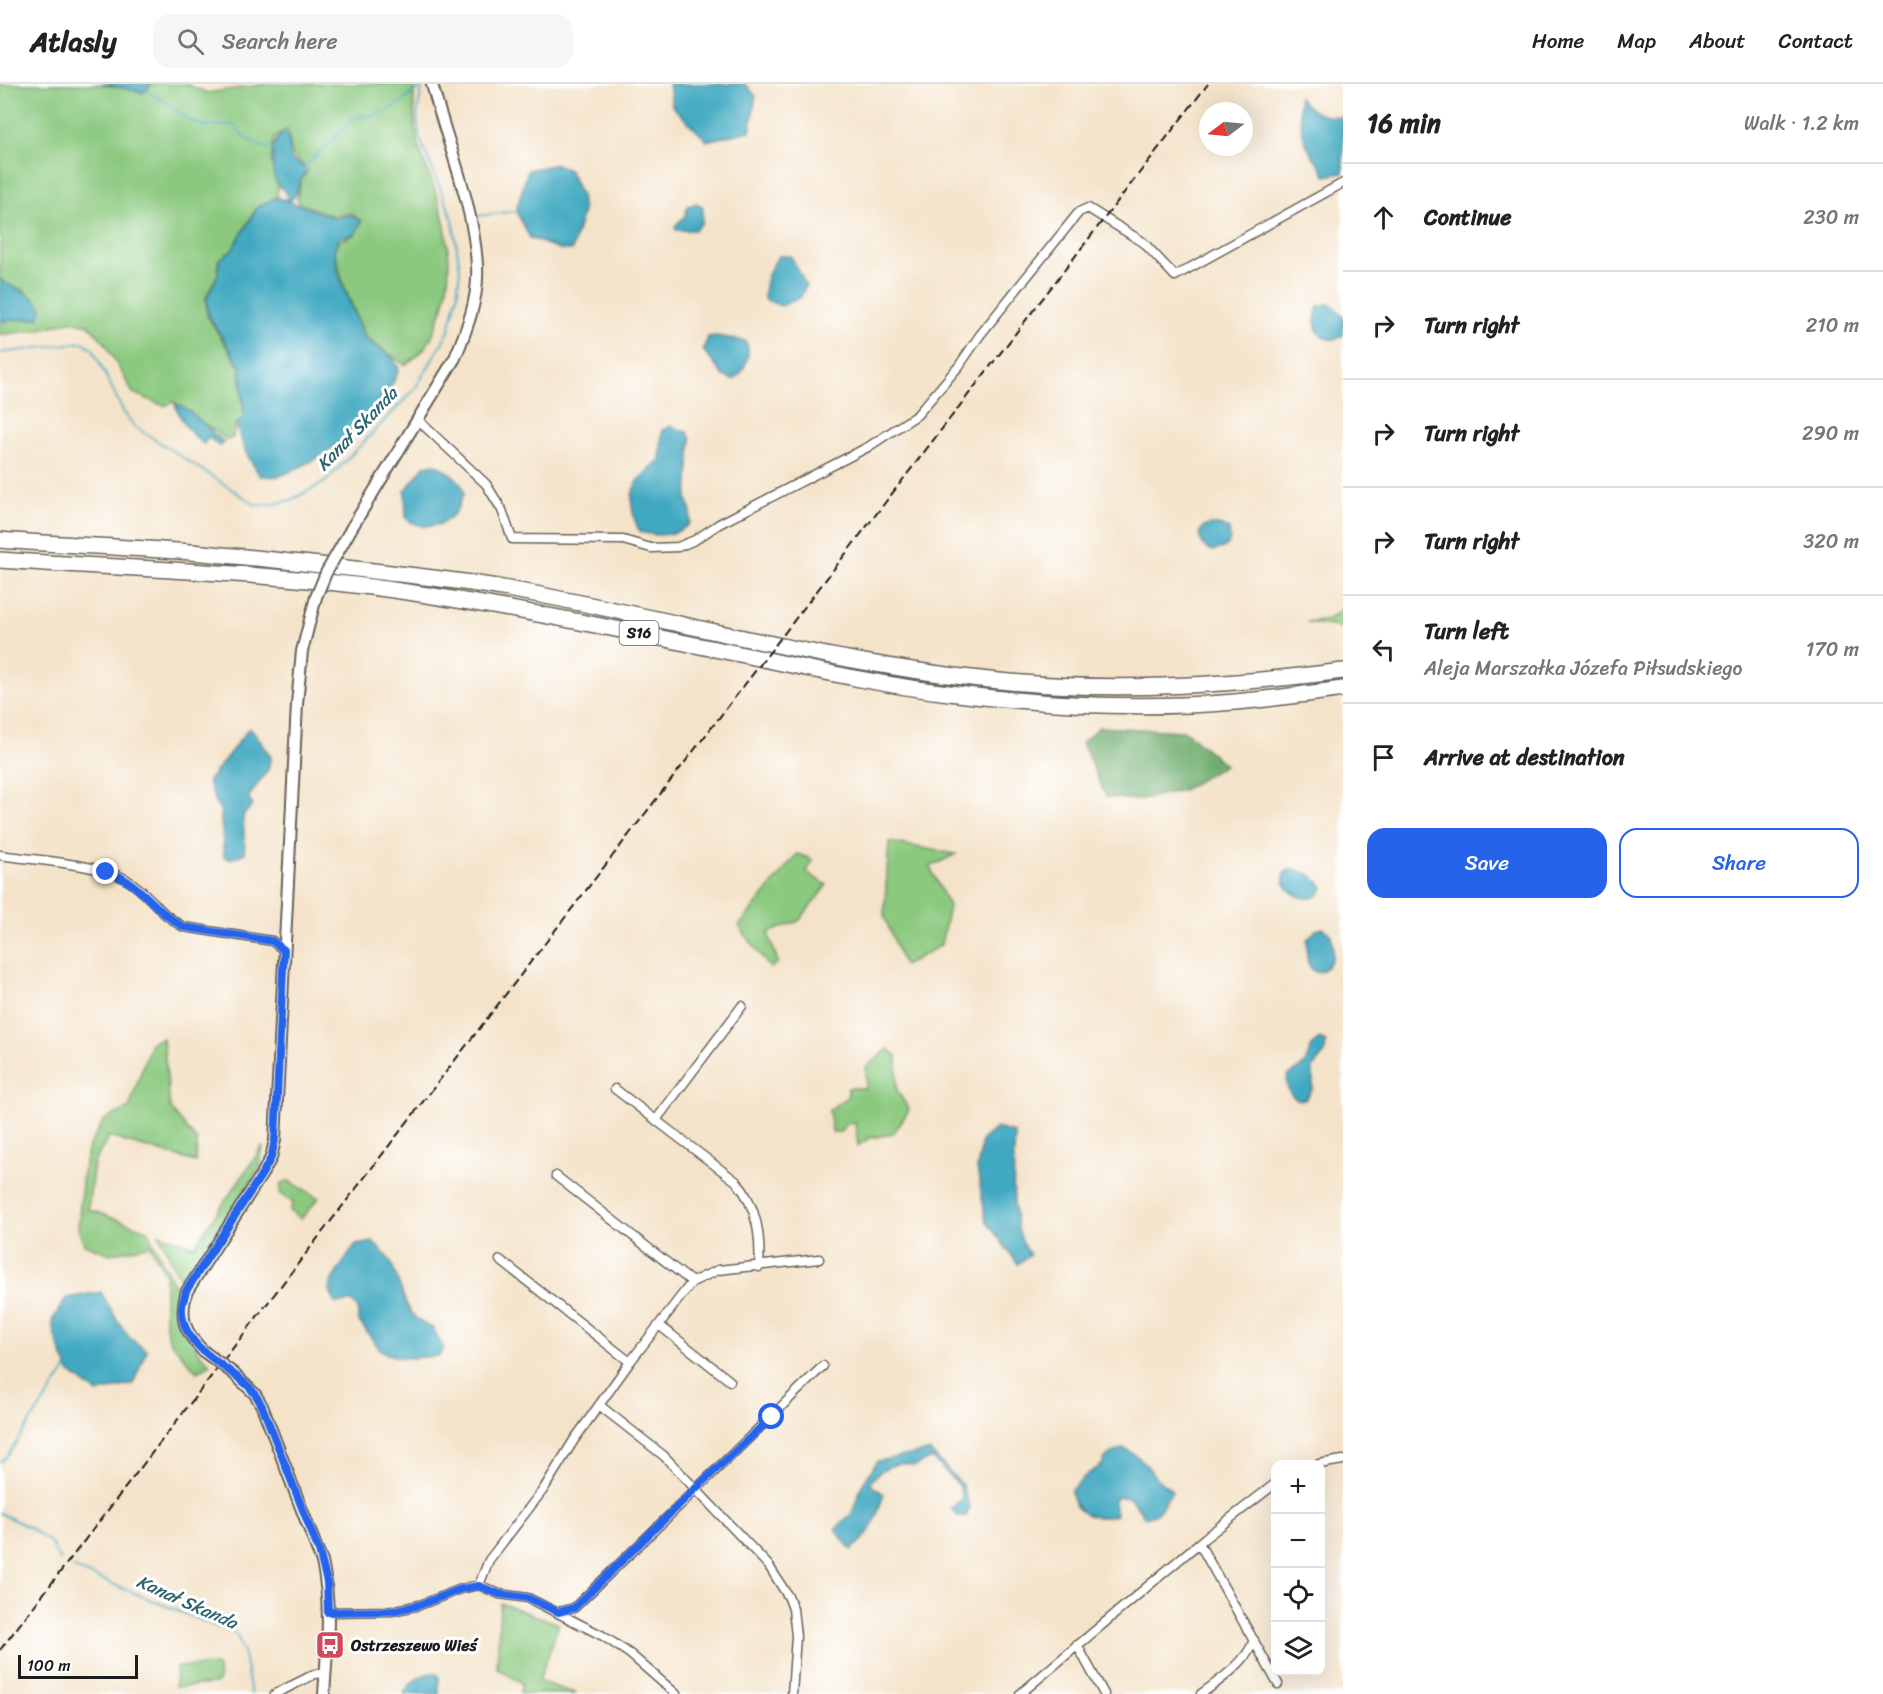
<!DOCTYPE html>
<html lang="en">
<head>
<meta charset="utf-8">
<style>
  :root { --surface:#fff; --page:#f6f6f6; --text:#222; --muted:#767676; --line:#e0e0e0; --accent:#2563eb }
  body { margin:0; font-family:Sriracha,sans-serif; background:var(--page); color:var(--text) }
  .controls { position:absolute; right:18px; bottom:18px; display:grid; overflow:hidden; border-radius:12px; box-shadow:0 6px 24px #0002 }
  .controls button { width:54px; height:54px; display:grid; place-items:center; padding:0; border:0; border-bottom:2px solid var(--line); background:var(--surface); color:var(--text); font:30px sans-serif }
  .compass { position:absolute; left:1199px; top:18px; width:54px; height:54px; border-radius:50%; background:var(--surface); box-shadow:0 6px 24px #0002; rotate:254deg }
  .scale { position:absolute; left:18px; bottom:15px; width:120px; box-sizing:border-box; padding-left:6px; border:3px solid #1c1c1c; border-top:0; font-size:16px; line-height:21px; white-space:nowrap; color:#1c1c1c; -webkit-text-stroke:4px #fff; paint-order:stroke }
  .stop { position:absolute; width:18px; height:18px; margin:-14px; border:4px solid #2563eb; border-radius:50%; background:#fff }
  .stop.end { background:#2563eb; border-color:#fff; box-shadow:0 2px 6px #0008 }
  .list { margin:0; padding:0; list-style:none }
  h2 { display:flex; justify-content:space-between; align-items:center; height:78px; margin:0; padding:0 24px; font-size:26px }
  h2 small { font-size:20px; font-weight:400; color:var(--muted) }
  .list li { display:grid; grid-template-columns:39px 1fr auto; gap:18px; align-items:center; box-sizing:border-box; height:108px; padding:0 24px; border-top:2px solid var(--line) }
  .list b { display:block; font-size:22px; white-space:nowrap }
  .list p { margin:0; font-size:20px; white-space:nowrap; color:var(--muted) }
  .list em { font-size:20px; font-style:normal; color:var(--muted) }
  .actions { display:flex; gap:12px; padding:18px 24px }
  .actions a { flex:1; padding:14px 0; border:2px solid var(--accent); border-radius:18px; text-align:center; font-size:21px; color:var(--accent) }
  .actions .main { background:var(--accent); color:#fff }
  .icon { flex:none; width:33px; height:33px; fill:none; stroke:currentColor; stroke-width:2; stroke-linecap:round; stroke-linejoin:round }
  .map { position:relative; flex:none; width:1343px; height:1610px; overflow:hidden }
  header { display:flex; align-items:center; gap:36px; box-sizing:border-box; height:84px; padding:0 30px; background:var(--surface); border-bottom:2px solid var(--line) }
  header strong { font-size:28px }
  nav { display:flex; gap:33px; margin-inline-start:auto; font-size:21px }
  .search { width:420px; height:54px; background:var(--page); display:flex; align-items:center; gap:15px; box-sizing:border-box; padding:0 21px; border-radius:18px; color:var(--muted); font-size:22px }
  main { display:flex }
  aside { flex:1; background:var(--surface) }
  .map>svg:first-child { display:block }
</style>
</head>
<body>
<header>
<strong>Atlasly</strong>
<div class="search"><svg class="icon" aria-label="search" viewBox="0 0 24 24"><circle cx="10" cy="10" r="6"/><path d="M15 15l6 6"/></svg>Search here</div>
<nav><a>Home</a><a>Map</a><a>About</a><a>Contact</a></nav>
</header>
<main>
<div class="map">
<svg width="1343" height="1610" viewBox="0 0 1343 1610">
  <rect width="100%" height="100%" fill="#fff"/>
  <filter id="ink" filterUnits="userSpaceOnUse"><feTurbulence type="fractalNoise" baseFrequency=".0167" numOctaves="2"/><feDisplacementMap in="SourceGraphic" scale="12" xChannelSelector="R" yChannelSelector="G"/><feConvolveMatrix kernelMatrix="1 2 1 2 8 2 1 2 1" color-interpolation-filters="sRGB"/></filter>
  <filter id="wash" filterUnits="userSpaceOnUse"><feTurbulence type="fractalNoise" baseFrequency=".008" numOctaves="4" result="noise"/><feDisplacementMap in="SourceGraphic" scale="24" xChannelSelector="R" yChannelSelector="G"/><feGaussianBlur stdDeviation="1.35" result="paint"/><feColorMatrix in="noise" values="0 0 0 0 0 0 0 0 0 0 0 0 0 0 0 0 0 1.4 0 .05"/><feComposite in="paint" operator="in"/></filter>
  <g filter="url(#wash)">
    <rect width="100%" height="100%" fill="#f4e3c9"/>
    <!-- green -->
    <path fill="#8bc97f" stroke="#54724e" stroke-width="1.5" d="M0 0H101L142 8 146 7 151 0H186L207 9 267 0H414C414 20 413 41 418 60 425 82 435 103 441 125 451 162 453 199 439 234 430 259 427 266 405 281L366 254 344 202 335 167 339 157 355 151 362 137 351 129 334 132 299 119 297 114 301 96 308 87 307 84 293 72 287 46 274 54 271 77 278 101 277 113 257 123 232 166 218 176V189L206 213 207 232 240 284 244 334 235 341 233 354 227 356 174 318 164 322 133 309 105 259 89 241 71 237 37 246 0 251V237L39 234 24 206 10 203 0 195Z
      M1343 525V544L1307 538 1328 535Z
      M889 758 956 770 930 783 949 822 941 861 904 882 884 832Z
      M797 770 812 775 807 789 827 801 799 837 768 849 778 878 770 884 739 842Z
      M163 954 170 1024 197 1057 196 1078 109 1053 94 1078 88 1125 147 1146 179 1210V1235L201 1271 211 1280 197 1288 170 1258 165 1239V1190L150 1161 110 1170 84 1160 78 1145 83 1087 89 1062 104 1036 129 1024 151 958Z
      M888 965 897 972V1006L909 1026 893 1050 869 1054 858 1062 855 1039 847 1040 840 1048H832L829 1026 848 1012V1004H866V983Z
      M263 1062 260 1083 187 1198 179 1194 159 1150 194 1162Z
      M289 1097 319 1114 301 1135 290 1127 293 1119 280 1109 281 1099Z
      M500 1519 559 1540 539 1597 577 1610H520L522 1599 497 1584Z
      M215 1581 218 1584 219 1597 215 1600 175 1603 176 1583Z"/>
    <!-- forest -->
    <path fill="#70ad6e" stroke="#466445" stroke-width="1.5" d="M1099 643 1185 647 1225 681 1183 706 1137 716 1106 713 1082 659Z"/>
    <!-- water -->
    <path fill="#41a9c1" stroke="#2e626e" stroke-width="1.5" d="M101 0H151L146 7 142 8Z
      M669 0H745L756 12 750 47 707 57 672 22Z
      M1299 13C1314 31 1321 32 1343 33V89L1325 92C1322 82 1318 79 1312 71 1301 55 1299 32 1299 13Z
      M284 49 288 51 291 75 304 83 306 88C297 97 299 110 291 116L286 115 287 110 276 98 273 88V65L277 55Z
      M557 80 570 87 581 112 583 127 572 166H561L530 154 516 127 528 86Z
      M277 113 335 134 351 131 361 138 355 150 339 154 334 167 341 197 364 254 393 274 399 285C383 329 341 363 300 383 293 386 285 391 279 392 273 393 266 392 260 392L246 369 236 341 244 334 241 283 208 231 207 213 218 190 219 176 232 166 257 124Z
      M697 119 703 124 702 139 695 146H676L675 142 685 132 688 122Z
      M779 172H791L806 201 801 213 781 222 764 215C764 198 768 186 779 172Z
      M0 195C16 207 29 205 42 224L39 234 0 237Z
      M1326 220 1333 221 1343 233V251C1331 261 1316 253 1315 237 1315 232 1317 226 1318 222Z
      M717 252 745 257C753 268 744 290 733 296L723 292 703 266 708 253Z
      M175 320C191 323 209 348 224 358L219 362 208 353 204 360C190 350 180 336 175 320Z
      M671 342 687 348 691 355 687 414 691 428 690 439C676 453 658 453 640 448 632 434 627 409 639 396 645 388 654 382 660 375L662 346Z
      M435 380C445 384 464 397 464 410 463 410 460 418 460 419 451 442 427 449 406 435L405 407 424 382Z
      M1219 441 1229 445 1230 455 1228 461C1213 471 1203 468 1199 450 1203 440 1209 441 1219 441Z
      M249 644 254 648 271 673 268 686 248 714 253 721 243 732 245 769 231 775 224 773 220 725 215 718 208 697Z
      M1289 786C1304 786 1314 790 1323 803 1318 825 1279 811 1284 789Z
      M1323 844 1331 851C1332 857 1334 864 1333 870 1332 879 1319 896 1311 884 1305 877 1307 864 1307 856L1316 846Z
      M1320 955 1326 958 1325 969 1313 983V1004L1306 1015 1297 1016C1288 1009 1285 1003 1288 992L1305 980 1312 961Z
      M996 1044 1015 1049C1014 1079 1010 1126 1021 1154 1023 1160 1027 1166 1030 1171L1018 1180 986 1137 977 1084 982 1056Z
      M373 1158C378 1164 385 1169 389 1175 404 1201 401 1234 433 1244L444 1265 439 1272C422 1273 395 1278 381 1266 376 1261 365 1245 360 1239L358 1235V1224L352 1218 335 1219 329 1204 333 1194 355 1161Z
      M101 1208C113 1229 125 1254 147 1266L133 1300 97 1309 69 1288 54 1250 52 1237 66 1214Z
      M1124 1364C1130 1368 1138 1372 1144 1378 1153 1389 1158 1399 1171 1405L1172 1408C1163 1418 1161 1433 1145 1433 1135 1422 1134 1409 1116 1414L1114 1418 1116 1431C1096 1437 1072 1431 1071 1406L1086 1391 1102 1381 1105 1374 1110 1370Z
      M930 1367 962 1401 970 1424 966 1432H958L951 1425 962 1414 960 1403 932 1374 914 1382C897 1375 878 1385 870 1400L884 1410C876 1434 872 1451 851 1466L835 1445 852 1429 861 1403 877 1377Z
      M430 1589H435L439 1592V1610H404C409 1598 418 1593 430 1589Z"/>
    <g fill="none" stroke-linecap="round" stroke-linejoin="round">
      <!-- stream -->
      <path stroke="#41a9c1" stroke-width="2" d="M146 7 172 22 188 36 205 42 236 41C240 54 260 63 273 65
        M304 83 356 33C389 30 397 23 421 2
        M477 132 516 127
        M0 269 83 258 93 265 123 327 134 342 256 421 276 420 293 415 325 398 415 305 449 247 457 213 460 186 453 136 419 52 417 32 422 2
        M0 1378 7 1372 67 1284
        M0 1429 30 1444 50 1458 60 1476
        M73 1484 237 1551 244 1570 251 1610"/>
    </g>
  </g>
  <g filter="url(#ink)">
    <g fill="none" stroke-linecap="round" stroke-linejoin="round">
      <!-- minor casing -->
      <g stroke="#686259" stroke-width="11">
        <path id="minor" d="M418 336 486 400 502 426 512 455 623 456 651 464 678 463 695 456 719 440 868 363 917 331 959 282 980 251 1079 128 1088 124 1143 158 1175 192 1343 99
          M0 771C33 776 101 780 127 796 150 809 159 831 184 843L272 857 284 866
          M615 1005 737 1098C757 1123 761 1152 759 1183
          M656 1036 742 922
          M556 1092 692 1198
          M500 1176 630 1278
          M659 1241 730 1297
          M599 1321 664 1372 769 1482 789 1514 793 1525 796 1552 792 1610
          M1319 1380 1343 1376
          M1199 1459 1278 1600
          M479 1501 489 1476 543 1406 574 1356 630 1278 692 1198 718 1186 819 1175
          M329 1528 392 1527 420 1521 461 1505 479 1501 499 1510 528 1514 603 1552 630 1570 676 1610
          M558 1528 574 1524 823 1282
          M1077 1561 1104 1610
          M275 1610 315 1590 325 1589
          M1020 1610 1205 1454 1276 1399
          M1201 1610C1220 1596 1246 1579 1254 1556"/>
      </g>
      <!-- tertiary casing -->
      <g stroke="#686259" stroke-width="14">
        <path id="tertiary" d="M351 445 455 274C467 245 479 214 477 182 474 121 447 59 432 0
          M203 1267C184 1247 179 1234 187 1207L262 1090 271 1074 275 1056 297 620 302 567 316 513
          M233 1289 255 1310 262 1322 322 1478C332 1521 327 1566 324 1610"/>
      </g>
      <!-- motorway casing -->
      <g stroke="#686259" stroke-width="18">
        <path id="motorway" d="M0 456C63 461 127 463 190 468 251 473 312 480 373 487 418 492 464 497 508 505 676 535 840 583 1010 598 1122 608 1232 601 1343 587
          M0 476C142 486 286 488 427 511 535 528 642 550 749 572 815 586 881 601 949 609 1044 621 1140 626 1235 618 1271 615 1307 610 1343 605"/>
      </g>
      <!-- minor -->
      <use href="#minor" stroke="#fff" stroke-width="8"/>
      <!-- tertiary -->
      <use href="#tertiary" stroke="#fff" stroke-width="10"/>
      <!-- motorway -->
      <use href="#motorway" stroke="#fff" stroke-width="15"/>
      <!-- rail -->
      <path stroke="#1c1c1c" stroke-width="2" stroke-dasharray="9 4.5" stroke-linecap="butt" d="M0 1566 1208 0"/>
      <!-- tertiary-bridge casing -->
      <g stroke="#686259" stroke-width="14" stroke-linecap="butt">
        <path id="tertiary-bridge" d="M316 513 326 489 351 445
          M203 1267 233 1289"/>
      </g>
      <!-- tertiary-bridge -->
      <use href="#tertiary-bridge" stroke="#fff" stroke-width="10"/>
    </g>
  </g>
  <g fill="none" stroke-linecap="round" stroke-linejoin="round" filter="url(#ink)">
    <!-- route -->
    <path stroke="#2563eb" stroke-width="8" d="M106 788C140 796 154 828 184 843L272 857 284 866 275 1056 271 1074 262 1090 186 1207C185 1213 182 1219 182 1225 181 1262 223 1279 246 1300 253 1306 258 1314 262 1322L319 1467 327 1498 328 1528 392 1527 420 1521 461 1505 479 1502 499 1510 528 1514 558 1528 574 1524 694 1406 772 1333"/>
  </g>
  <!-- icons -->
  <defs>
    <g id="bus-square" transform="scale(1.5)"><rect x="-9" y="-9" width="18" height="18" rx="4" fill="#d1495b" stroke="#fff"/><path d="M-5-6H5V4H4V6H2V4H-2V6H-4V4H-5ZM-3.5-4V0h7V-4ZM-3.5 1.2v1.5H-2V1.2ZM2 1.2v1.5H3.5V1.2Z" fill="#fff"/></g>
  </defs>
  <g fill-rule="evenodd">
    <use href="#bus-square" x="330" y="1561"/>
  </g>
  <g text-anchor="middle" stroke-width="6" stroke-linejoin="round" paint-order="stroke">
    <!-- shield labels -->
    <rect fill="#fff" stroke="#606060" stroke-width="1.5" x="619.5" y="537" width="39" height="24" rx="4.5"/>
    <g font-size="15" font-weight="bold" fill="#1c1c1c">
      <text x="639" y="554">S16</text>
    </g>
    <!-- poi labels -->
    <g font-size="16" font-weight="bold" fill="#1c1c1c" stroke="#fff" text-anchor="start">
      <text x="351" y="1567">Ostrzeszewo Wieś</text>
    </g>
    <!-- water labels -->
    <g font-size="18" font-style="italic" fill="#2e626e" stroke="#fff">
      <text transform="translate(357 345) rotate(-46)" y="6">Kanał Skanda</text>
      <text transform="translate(187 1518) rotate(24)" y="6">Kanał Skanda</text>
    </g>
  </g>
</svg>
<div class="controls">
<button>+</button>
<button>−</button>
<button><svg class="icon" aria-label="locate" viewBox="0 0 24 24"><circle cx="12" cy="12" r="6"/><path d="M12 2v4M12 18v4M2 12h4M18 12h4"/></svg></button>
<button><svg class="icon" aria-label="layers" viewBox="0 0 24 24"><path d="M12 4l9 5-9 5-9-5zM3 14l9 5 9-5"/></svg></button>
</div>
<svg class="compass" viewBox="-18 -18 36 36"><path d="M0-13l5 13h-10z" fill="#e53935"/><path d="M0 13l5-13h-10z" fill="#767676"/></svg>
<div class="scale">100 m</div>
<div class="stop" style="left:772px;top:1333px"></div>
<div class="stop end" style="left:106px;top:788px"></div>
</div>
<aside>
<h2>16 min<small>Walk · 1.2 km</small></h2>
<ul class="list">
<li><svg class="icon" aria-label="ahead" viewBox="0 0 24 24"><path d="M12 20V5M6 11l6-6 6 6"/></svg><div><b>Continue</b></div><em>230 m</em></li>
<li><svg class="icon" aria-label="right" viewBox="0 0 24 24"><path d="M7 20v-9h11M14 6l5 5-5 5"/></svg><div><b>Turn right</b></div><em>210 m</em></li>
<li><svg class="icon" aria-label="right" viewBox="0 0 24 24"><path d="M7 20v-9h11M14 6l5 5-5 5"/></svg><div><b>Turn right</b></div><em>290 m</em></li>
<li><svg class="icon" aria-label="right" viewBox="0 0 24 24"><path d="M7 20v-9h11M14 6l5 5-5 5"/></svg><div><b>Turn right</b></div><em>320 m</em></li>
<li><svg class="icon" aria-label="left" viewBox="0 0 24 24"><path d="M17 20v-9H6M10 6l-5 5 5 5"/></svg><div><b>Turn left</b><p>Aleja Marszałka Józefa Piłsudskiego</p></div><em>170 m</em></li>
<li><svg class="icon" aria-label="arrive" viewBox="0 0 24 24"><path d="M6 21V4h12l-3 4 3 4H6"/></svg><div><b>Arrive at destination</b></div></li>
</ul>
<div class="actions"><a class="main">Save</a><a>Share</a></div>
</aside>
</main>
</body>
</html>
